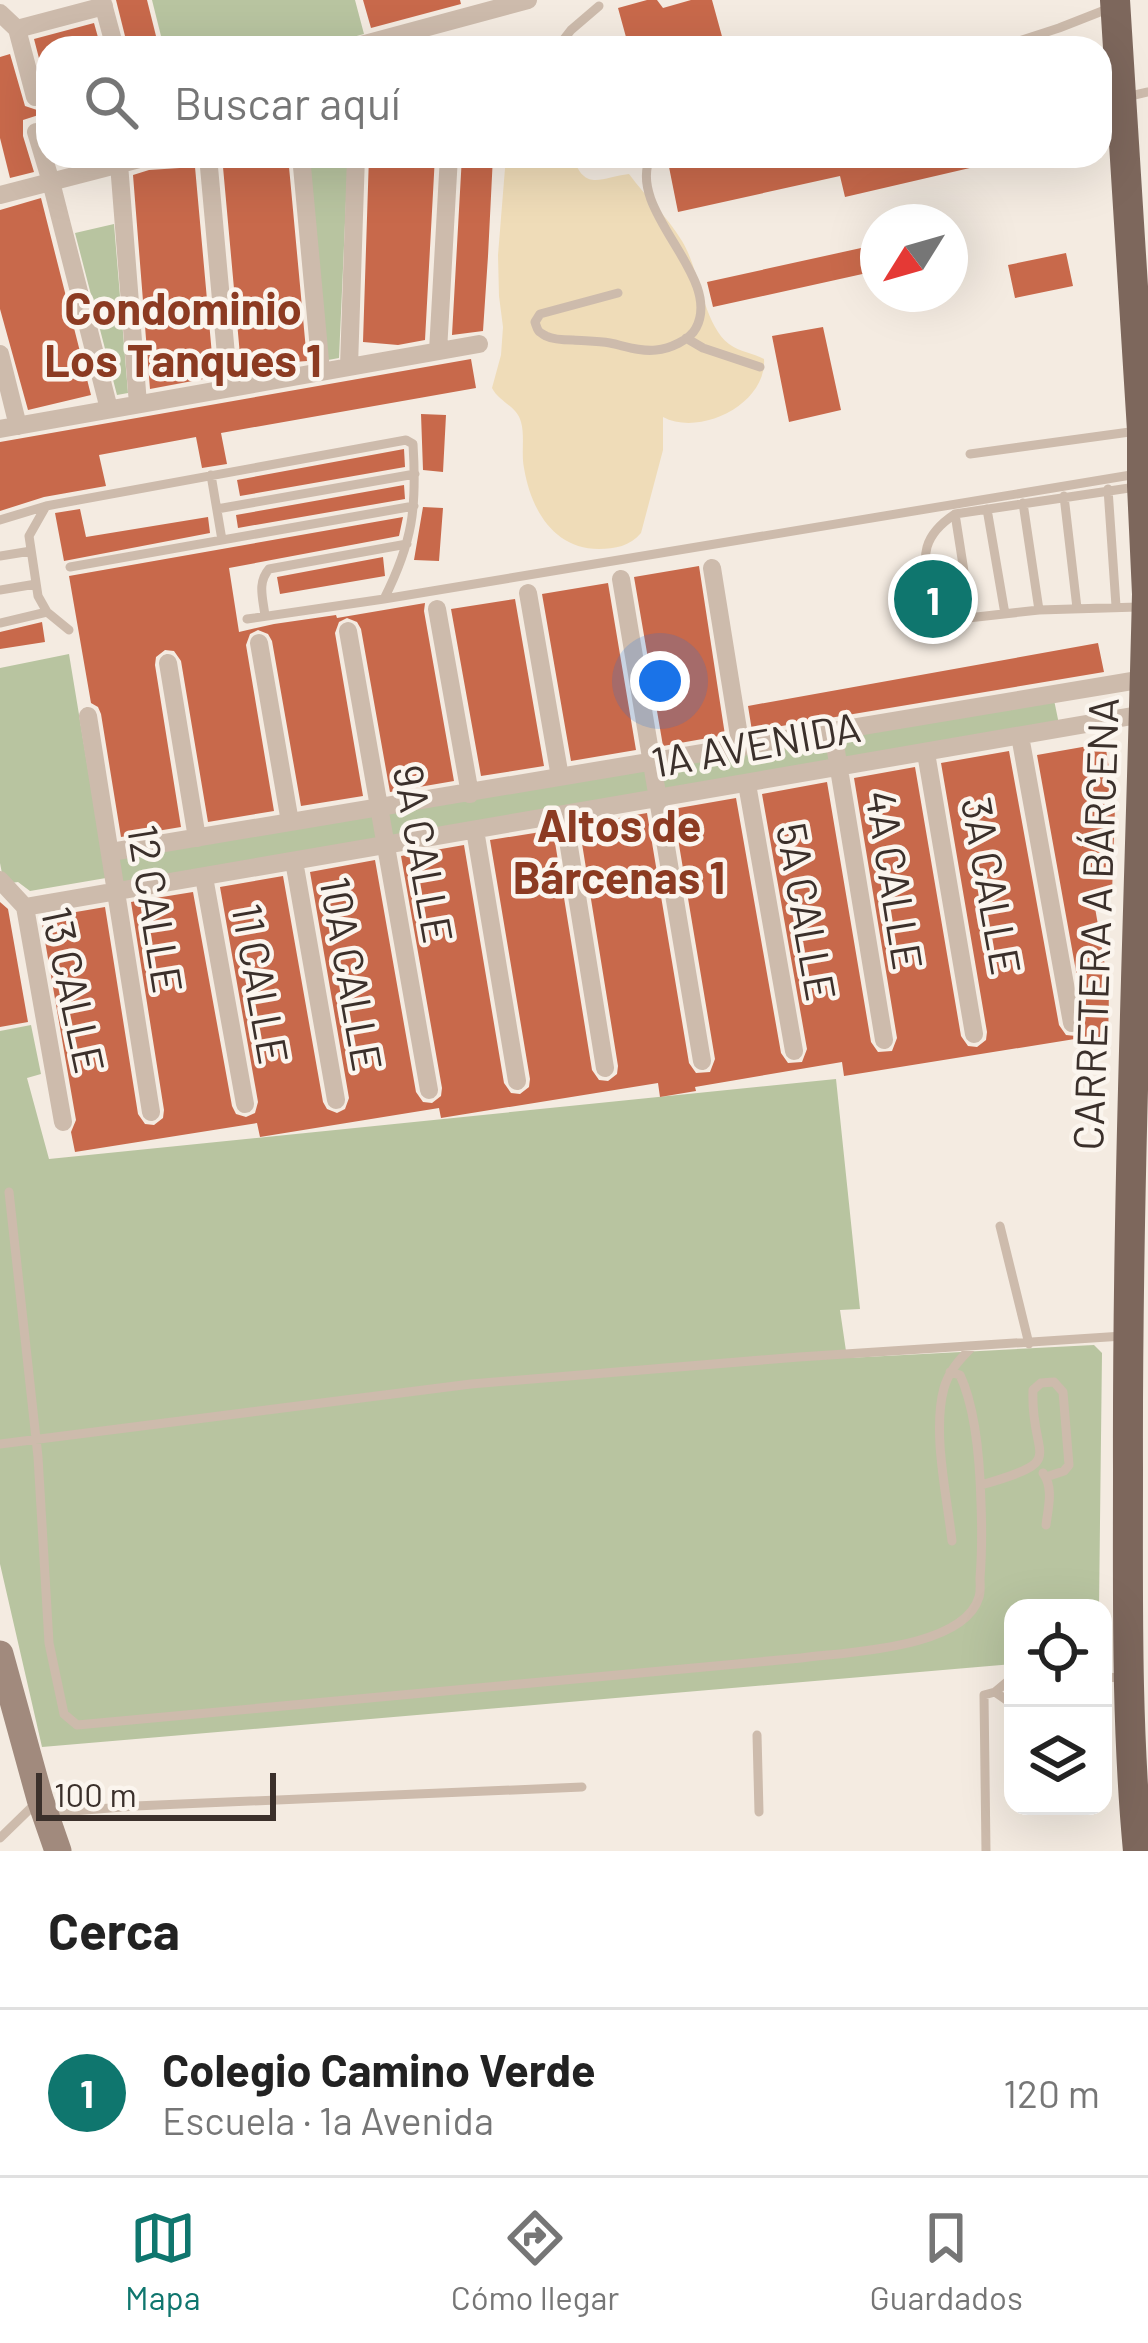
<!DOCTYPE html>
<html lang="es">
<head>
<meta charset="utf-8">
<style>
  :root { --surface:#fff; --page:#f2f2f2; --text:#222; --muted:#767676; --line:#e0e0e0; --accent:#0f766e }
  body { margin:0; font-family:Barlow,sans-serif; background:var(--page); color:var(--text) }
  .controls { position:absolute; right:36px; bottom:36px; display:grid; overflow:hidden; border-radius:24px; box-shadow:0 12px 48px #0002 }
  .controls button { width:108px; height:108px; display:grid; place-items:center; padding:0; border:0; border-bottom:3px solid var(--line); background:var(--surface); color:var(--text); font:60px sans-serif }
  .compass { position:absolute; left:860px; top:204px; width:108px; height:108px; border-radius:50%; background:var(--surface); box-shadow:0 12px 48px #0002; rotate:233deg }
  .scale { position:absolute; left:36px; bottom:30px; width:240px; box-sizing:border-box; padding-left:12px; border:6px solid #3b302b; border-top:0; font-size:33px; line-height:42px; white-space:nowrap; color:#3b302b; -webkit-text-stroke:9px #fbf5ee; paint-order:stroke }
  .you { position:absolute; left:660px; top:681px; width:42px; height:42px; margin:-30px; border:9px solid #fff; border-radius:50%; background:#1a73e8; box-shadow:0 0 0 18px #1a73e833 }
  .badge { display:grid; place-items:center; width:78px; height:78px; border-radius:50%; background:var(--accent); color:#fff; font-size:39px; font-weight:700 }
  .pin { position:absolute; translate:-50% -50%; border:6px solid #fff; box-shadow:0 3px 12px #0006 }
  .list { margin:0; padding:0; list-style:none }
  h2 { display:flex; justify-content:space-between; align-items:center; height:156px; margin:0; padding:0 48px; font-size:51px }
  h2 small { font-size:39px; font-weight:400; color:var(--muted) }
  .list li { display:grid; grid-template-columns:78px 1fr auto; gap:36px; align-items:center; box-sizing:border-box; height:168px; padding:0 48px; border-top:3px solid var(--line) }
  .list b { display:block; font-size:45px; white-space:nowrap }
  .list p { margin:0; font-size:39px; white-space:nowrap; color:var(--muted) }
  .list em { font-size:39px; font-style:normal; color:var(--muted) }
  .icon { flex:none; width:66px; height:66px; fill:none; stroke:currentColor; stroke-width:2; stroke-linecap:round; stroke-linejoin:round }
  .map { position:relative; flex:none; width:1148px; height:1851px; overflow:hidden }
  .search { position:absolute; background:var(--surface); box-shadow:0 12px 48px #0002; left:36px; right:36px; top:36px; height:132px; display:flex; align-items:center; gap:30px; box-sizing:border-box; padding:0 42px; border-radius:36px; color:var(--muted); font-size:45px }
  .sheet { height:324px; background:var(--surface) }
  nav { display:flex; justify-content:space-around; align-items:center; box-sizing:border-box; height:168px; border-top:3px solid var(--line); background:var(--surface); font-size:33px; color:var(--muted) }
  nav a { display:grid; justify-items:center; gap:6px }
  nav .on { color:var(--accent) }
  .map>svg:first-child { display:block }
</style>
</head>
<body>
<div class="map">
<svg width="1148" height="1851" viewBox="0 0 1148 1851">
  <rect width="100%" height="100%" fill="#f4ebe1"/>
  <!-- green -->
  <path fill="#b8c4a0" d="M152 0H355L364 34 313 48H164Z
    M334 156H348L339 358 328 360 308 160Z
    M114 224 128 393 117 395 75 233Z
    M69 654 106 878 30 891 18 882 4 884 0 863V668Z
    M1053 695 1060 729 116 892 111 852Z
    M31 1025 41 1074 27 1078 49 1159 836 1079 860 1309 840 1310 847 1358 1094 1345 1102 1353 1099 1608H1013V1664L42 1747 0 1564V1031Z"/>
  <!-- sand -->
  <path fill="#efdcb8" d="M506 156H573C584 193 602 177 629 174 646 197 667 216 682 241 700 270 703 324 729 344 740 352 753 353 764 359 767 404 700 437 663 417V450L641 533C630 546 615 549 599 549 554 549 531 510 524 468 521 453 525 436 521 422 517 406 499 402 492 388L501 355 503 327 499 296 498 255Z"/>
  <!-- building -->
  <path fill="#c8694b" d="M116 0H147L159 48H128Z
    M363 0H460L461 4 371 28Z
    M647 0H657L663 8 691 0H712L723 40 693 48H629L618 8Z
    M94 23 101 48H48V93L34 39Z
    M10 54 25 106 37 110 44 107 48 100V112L23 120V136L34 172 10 178 0 138V57Z
    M222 156H288L307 361 241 366Z
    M369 156H435L425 340 398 345 363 342Z
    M462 156H493L488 256 483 331 452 335Z
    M720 156H999L1000 161 845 197 840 176 678 212 669 167Z
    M195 167 214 377 150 389 133 175 149 170Z
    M41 198 91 395 28 410 0 309V210Z
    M861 248 867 273 713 307 707 282Z
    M1066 253 1073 286 1015 298 1008 265Z
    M823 327 841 410 789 422 772 336Z
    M471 359 476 388 221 433 227 464 202 468 196 437 99 455 106 486 44 497 0 511V442Z
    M421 414 446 415 443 472 423 470Z
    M404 449 405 467 240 496 237 480Z
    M404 485 405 499 238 528 236 515Z
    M423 507 443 508 439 561 414 560Z
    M80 509 86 537 208 517 210 533 64 561 55 513Z
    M403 517 399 536 229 568 239 632 274 624 336 615 337 618 425 603 424 611 454 781 390 792 361 629 357 622 347 618 339 622 335 633 363 796 301 806 272 641 268 634 258 630 250 634 246 645 274 811 208 822 181 661 174 651 165 650 156 657 155 665 181 827 121 837 101 714 98 707 91 703 69 576Z
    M383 557 385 576 280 594 277 577Z
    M699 566 725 735 663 746 634 577Z
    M608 583 636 750 571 761 542 594Z
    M515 599 544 766 481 776 451 609Z
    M42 622 45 642 0 649V632Z
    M1098 643 1104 672 752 731 748 706Z
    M1105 743 1115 807 1112 893 1093 896 1109 989 1108 1045 1083 1048 1081 1038 844 1076 842 1062 695 1087 696 1091 660 1097 658 1083 441 1118 439 1108 260 1137 257 1123 75 1152 71 1132 76 1120 41 918 105 907 138 1114 145 1124 154 1125 163 1118 164 1110 131 902 193 892 232 1106 236 1114 246 1117 255 1113 258 1102 220 887 283 876 323 1102 327 1109 337 1113 345 1109 349 1098 310 872 375 860 416 1092 423 1102 432 1103 441 1096 442 1088 401 856 464 845 504 1083 511 1093 520 1094 529 1087 530 1079 490 840 553 830 592 1070 599 1080 608 1081 617 1074 618 1066 579 825 647 813 689 1063 696 1073 710 1072 715 1059 673 809 736 798 781 1053 788 1063 802 1062 807 1049 762 794 827 782 871 1042 878 1052 892 1051 897 1038 854 778 915 767 961 1036 968 1046 977 1047 986 1040 987 1032 941 763 1009 751 1059 1025 1066 1035 1076 1036 1084 1029 1085 1021 1037 755Z
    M0 902 8 909 28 1022 0 1027Z"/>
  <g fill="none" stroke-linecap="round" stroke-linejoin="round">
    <!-- service -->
    <path stroke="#cdbbac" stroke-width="9" d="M557 48 571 30 599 6
      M998 48 1059 28 1110 8
      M1126 97 1148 92
      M618 293 540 314 535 322C538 331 537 331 546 336 554 340 564 340 573 340 585 341 598 341 610 343 625 346 641 352 656 350 669 349 690 340 696 328 724 276 624 210 651 156
      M686 338 703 348 760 367
      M970 454 1137 431
      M211 475 222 540
      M1136 487 955 514C922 536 922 555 929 590 932 605 936 612 950 620L1039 610 1138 607
      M1108 489 1116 606
      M1064 496 1077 608
      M1023 503 1039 610
      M46 506 29 536 38 596 47 612 69 630
      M217 509 415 474
      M987 509 1005 614
      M955 514 971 616
      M0 520 46 506 406 440 413 444C417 508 413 541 384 599
      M0 556 31 551
      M70 567 414 506
      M0 590 36 584
      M265 616C263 598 257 583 269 569L407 544
      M247 619 384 599 1137 474
      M0 623 47 612
      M9 1192 38 1457 49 1643 64 1714 77 1725 801 1658C845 1652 964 1649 979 1597 981 1591 980 1584 980 1578 982 1553 982 1529 981 1503 980 1465 976 1409 960 1375L950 1372
      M1000 1226 1029 1344
      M0 1444 471 1384 799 1357 1123 1336
      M1043 1473C1054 1488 1048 1508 1046 1525
      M981 1485C1071 1459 1030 1461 1033 1390L1041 1383 1054 1382 1063 1392 1069 1465 1064 1471 1046 1477
      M952 1541C947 1496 932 1432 944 1388 949 1371 959 1360 971 1348
      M1103 1677 1124 1678
      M995 1692 1008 1701H1013
      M757 1735 759 1812
      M48 1813 135 1806 582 1787
      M0 1838 36 1803
      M986 1851 984 1695 995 1692 1013 1677"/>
    <!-- minor -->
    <path stroke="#cdbbac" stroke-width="18" d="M102 0 115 48
      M0 13 17 29 35 97
      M17 29 104 6
      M350 48 528 0
      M36 132 51 182 109 409
      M208 156 229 388
      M301 156 321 371
      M119 164 138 404
      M0 195 151 156
      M438 351 449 156
      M0 354 18 426
      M349 366 356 156
      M0 429 479 344
      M712 568 741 748
      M621 579 702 1061
      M528 593 560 777
      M437 609 470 794
      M348 631 429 1090
      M259 643 290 822
      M168 663 197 838
      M88 716 151 1112
      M833 733 884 1040
      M1020 736 1072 1023
      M926 753 974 1034
      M747 784 794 1051
      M564 816 605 1068
      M475 830 517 1081
      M111 852 1144 679
      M294 861 336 1100
      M204 877 245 1104
      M0 880 25 907 63 1122
      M25 907 1144 714"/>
    <!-- secondary -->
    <path stroke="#a18a7d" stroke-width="27" d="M0 1654 40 1799 58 1851"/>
    <!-- primary -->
    <path stroke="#7d675c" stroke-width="30" d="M1115 0 1142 430V486L1147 594C1140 886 1127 1177 1128 1469 1128 1596 1126 1724 1138 1851"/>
  </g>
  <g text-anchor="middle" stroke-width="9" stroke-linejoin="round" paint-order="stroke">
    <!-- street labels -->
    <g font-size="42" fill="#3b302b" stroke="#fbf5ee">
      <text transform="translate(756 745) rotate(-10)" y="15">1A AVENIDA</text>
      <text transform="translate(423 854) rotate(80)" y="15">9A CALLE</text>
      <text transform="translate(894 880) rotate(81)" y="15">4A CALLE</text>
      <text transform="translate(991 886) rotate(80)" y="15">3A CALLE</text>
      <text transform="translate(155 909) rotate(81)" y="15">12 CALLE</text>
      <text transform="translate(806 912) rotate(80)" y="15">5A CALLE</text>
      <text transform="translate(1096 924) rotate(-88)" y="15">CARRETERA A BÁRCENA</text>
      <text transform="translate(351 974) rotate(80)" y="15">10A CALLE</text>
      <text transform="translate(260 984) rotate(80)" y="15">11 CALLE</text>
      <text transform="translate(73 990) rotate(78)" y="15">13 CALLE</text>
    </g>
    <!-- neighbourhood labels -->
    <g font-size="45" font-weight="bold" fill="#8c3b22" stroke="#fbf5ee">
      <text x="183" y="325">Condominio<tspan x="183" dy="52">Los Tanques 1</tspan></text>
      <text x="619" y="842">Altos de<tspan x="619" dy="52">Bárcenas 1</tspan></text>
    </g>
  </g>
</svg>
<div class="controls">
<button><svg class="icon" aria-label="locate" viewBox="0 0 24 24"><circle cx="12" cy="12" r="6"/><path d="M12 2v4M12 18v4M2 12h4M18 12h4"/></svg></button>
<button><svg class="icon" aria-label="layers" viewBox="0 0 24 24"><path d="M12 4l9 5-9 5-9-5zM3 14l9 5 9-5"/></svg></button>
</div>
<svg class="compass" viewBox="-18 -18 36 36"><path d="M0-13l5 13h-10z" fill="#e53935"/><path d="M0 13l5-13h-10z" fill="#767676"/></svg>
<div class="scale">100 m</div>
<div class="you"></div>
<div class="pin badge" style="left:933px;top:599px">1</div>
<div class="search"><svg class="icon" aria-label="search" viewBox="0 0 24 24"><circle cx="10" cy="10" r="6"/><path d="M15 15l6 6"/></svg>Buscar aquí</div>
</div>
<section class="sheet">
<h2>Cerca<small></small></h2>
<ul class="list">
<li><span class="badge">1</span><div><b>Colegio Camino Verde</b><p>Escuela · 1a Avenida</p></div><em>120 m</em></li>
</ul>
</section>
<nav>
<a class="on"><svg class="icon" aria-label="map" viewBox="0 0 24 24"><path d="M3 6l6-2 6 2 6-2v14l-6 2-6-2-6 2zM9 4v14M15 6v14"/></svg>Mapa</a>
<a><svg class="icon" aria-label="directions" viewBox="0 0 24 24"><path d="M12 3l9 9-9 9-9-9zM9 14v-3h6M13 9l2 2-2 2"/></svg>Cómo llegar</a>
<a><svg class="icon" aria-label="saved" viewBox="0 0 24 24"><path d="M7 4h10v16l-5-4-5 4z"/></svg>Guardados</a>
</nav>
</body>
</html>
